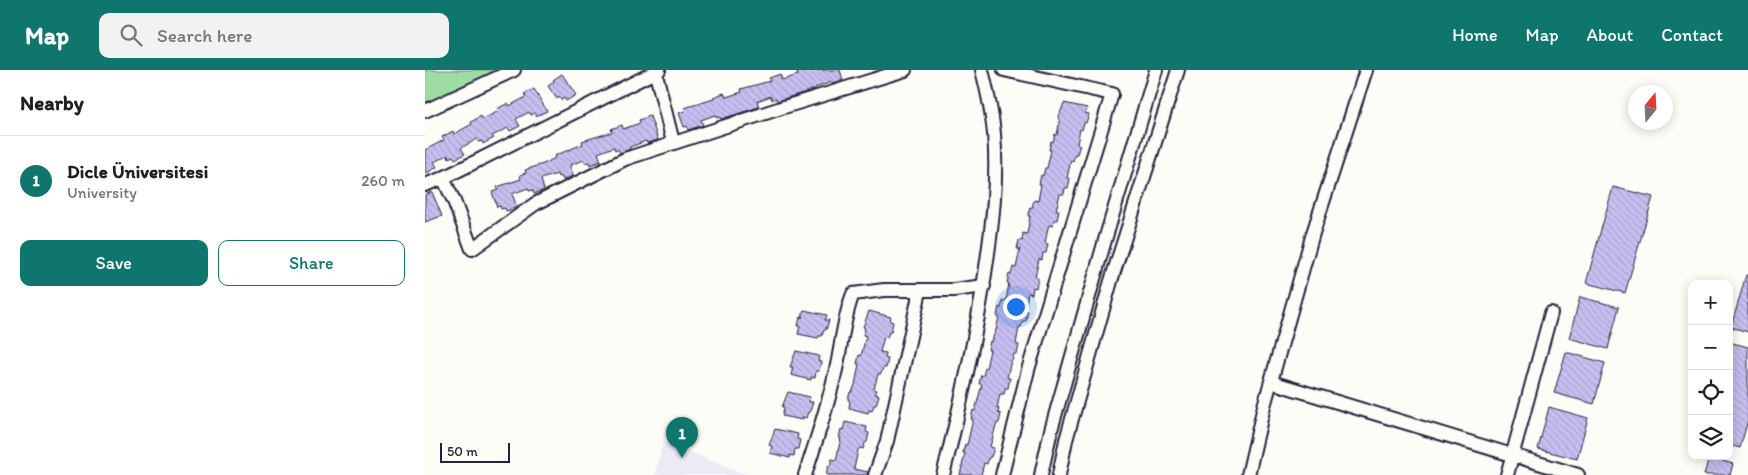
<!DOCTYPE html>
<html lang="en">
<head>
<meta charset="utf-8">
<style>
  :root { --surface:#fff; --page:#f2f2f2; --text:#202124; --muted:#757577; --line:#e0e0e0; --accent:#0f766e }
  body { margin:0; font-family:Itim,sans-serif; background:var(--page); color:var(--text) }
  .controls { position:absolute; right:15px; bottom:15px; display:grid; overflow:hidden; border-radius:10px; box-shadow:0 2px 12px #0003 }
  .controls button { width:45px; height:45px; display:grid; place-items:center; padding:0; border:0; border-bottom:1px solid var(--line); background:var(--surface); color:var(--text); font:25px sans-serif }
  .compass { position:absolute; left:1203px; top:15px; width:45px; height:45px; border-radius:50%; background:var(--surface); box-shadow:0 2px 12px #0003; rotate:18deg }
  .scale { position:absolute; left:15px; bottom:12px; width:70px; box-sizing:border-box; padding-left:5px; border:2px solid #22223b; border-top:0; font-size:14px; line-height:18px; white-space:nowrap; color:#22223b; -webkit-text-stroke:4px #fdfcf7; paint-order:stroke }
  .you { position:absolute; left:590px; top:236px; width:18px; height:18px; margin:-12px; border:4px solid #fff; border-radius:50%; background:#1a73e8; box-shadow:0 0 0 8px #1a73e833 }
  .badge { display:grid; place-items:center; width:32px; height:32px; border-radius:50%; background:var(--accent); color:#fff; font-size:16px; font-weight:700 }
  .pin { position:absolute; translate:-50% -41px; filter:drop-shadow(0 1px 2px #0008) }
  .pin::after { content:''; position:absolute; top:26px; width:18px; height:15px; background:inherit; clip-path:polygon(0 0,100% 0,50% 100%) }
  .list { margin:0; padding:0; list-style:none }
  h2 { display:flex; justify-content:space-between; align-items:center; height:65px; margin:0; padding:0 20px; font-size:21px }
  h2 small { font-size:16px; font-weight:400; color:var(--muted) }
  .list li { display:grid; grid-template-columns:32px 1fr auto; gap:15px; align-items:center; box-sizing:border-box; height:90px; padding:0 20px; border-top:1px solid var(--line) }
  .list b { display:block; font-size:19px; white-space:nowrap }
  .list p { margin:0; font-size:16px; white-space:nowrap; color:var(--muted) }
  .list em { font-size:16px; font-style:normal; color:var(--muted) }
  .actions { display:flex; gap:10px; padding:15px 20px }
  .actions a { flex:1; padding:11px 0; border:1px solid var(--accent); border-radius:10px; text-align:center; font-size:18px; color:var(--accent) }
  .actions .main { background:var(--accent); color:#fff }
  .icon { flex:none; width:28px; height:28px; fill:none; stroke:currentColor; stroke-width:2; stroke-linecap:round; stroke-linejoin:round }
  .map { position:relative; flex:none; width:1323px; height:405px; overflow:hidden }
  header { display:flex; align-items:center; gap:30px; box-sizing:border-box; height:70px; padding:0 25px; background:var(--accent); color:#fff }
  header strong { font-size:24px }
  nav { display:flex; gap:28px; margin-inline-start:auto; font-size:18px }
  .search { width:350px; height:45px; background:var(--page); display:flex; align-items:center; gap:12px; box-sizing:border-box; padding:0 18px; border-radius:10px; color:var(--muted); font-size:19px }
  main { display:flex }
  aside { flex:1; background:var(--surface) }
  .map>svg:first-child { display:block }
</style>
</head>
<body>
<header>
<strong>Map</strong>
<div class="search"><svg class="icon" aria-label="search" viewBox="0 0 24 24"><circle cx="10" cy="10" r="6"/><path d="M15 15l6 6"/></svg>Search here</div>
<nav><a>Home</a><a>Map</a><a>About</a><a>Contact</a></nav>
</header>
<main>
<aside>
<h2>Nearby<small></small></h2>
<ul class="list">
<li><span class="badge">1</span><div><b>Dicle Üniversitesi</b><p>University</p></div><em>260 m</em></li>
</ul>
<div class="actions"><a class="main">Save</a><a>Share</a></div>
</aside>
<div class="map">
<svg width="1323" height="405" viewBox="0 0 1323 405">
  <defs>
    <pattern id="building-back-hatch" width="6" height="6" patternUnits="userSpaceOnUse" patternTransform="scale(1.25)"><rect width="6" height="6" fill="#c8bef0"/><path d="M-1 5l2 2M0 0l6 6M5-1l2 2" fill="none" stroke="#aca3cf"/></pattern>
  </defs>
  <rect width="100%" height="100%" fill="#fdfcf7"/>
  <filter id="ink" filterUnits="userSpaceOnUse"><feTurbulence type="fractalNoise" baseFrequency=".02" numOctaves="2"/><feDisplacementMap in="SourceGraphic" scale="10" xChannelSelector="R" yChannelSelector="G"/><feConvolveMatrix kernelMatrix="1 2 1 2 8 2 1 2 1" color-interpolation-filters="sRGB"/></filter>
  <g filter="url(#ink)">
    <!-- built -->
    <path fill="#ede9f5" d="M238 372 323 405H230Z"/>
    <!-- grass -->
    <path fill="#9fdca3" stroke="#607f6f" d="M0 0H78L0 38Z"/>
    <!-- building -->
    <path fill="url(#building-back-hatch)" stroke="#22223b" d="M377 0H415L418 10 407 14V12L390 18V19L352 31 351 28 347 30 346 26 332 31 334 37 296 49 295 47 292 48 290 45 276 50 278 55 263 60 262 56 259 57 254 43 260 41 259 38 289 29 288 27 299 23 301 27 317 22 316 19 345 11 344 8 355 4 357 10 373 5 372 2Z
      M137 4 151 25 141 31 139 28 136 30 134 27 132 29 123 16 129 12 128 10Z
      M109 19 122 41 111 46 110 43 106 45 104 42 91 49 95 56 85 61 83 58 67 66 69 68 58 74 57 71 53 72 52 69 36 78 40 84 30 89 28 86 24 88 23 85 9 92 12 97 0 104V80L19 70 17 67 28 61 29 64 47 54 46 52 56 46 58 49 74 41 72 39 83 33 84 36 101 27 99 24Z
      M639 33 662 38 660 43 664 44 661 53H659L657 60 655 59 652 74 655 75 652 84H650L648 91 646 90 642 108 645 109 643 118H640L639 124H635L631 140H634L632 150H629L628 156 624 155 623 158 620 173 623 174 621 183H618L617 190 614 189 610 207 613 208 611 218 608 217 607 224 603 223 600 240 603 241 601 251H598L596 257H594L591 274 594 275 592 284H589L587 291 586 290 582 308H585L583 318H580L579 324H575L572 338H574L573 343 576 344 574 353H572L570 359 565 377 569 378 566 387H564L562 394 559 393 556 405H535L540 383H538L540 374 542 375 548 349H546L548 340 550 341 557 314H554L556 305 558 306 560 298H561L565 280H563L565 271 567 272 569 264H570L574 247 572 246 574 237 576 238 578 230 581 231 584 213H582L584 204 586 205 588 197 591 198 595 179H592L594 170 597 171 598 163 602 164 605 146H603L605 137 607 138 609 130 613 131 616 114H614L616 105 618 106 620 98H622L626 80H624L626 71 628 72 630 64 632 65 635 49H633Z
      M225 46 233 70 222 73 221 71 205 77V79L195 83 193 79 190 80 189 77 173 83 176 91 165 95 164 92 160 93 159 90 145 95 148 106 138 110 136 106 133 107 132 104 116 109 119 120 109 124 108 120 104 121 103 118 87 124 92 137 90 138 81 141 80 138 76 139 75 136 72 137 67 122 73 120 72 117 96 109 95 105 101 103 100 100 124 92V91L130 88 129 86 158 74 157 71 187 62 186 59 197 55 198 59 215 53 214 50Z
      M1188 117 1228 127 1200 223 1161 213Z
      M7 122 17 146 0 152V125Z
      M1321 205H1323V262L1306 257Z
      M1155 227 1194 237 1183 279 1144 268Z
      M379 240 402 245 400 250H404L401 260H399L397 266H394L393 268 373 264 375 256H373L375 247 377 248Z
      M444 241 466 247 465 251 468 252 466 262H464L462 268 459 267 455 282 461 283 460 288 463 289 461 298H458L456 304H453L449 319 452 320 450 324 454 325 451 335H449L447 341 444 340 443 343 424 338 425 331 423 330 425 322H427L430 315 434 294H432L434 285 436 286 441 266 438 265 440 258 438 257Z
      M1304 272 1323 277V350L1315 378 1304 375Z
      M371 281 394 286 393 291 396 292 394 301H391L390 308 386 307V310L366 305 368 297H365Z
      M1141 282 1180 293 1169 334 1129 323Z
      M363 322 385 327 384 332H388L385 342H383L381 348 378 347 377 350 357 346 359 338 357 337Z
      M1124 337 1163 348 1152 389 1113 379Z
      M420 352 442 357 441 362 444 363 442 372 440 373 438 379 435 378 433 380 429 399 443 402 442 405H401L403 396H405L407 389 411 390 416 368H414L416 359 418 360Z
      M350 359 373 364 372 369 375 370 373 379H370L369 386 365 385V388L345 383 347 376 344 375Z
      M1284 387 1308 394 1305 405H1279Z"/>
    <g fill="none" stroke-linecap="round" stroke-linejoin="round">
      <!-- minor casing -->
      <g stroke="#22223b" stroke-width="16">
        <path id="minor" d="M230 0 248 72
          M0 41 89 0
          M18 108 29 131 47 179 110 134 200 89 356 38 480 0
          M0 115 18 108 234 0
          M846 312 1153 405
          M380 405C392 369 404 332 412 295 417 271 419 246 428 224L459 220H529L559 216
          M450 405 462 371 495 221
          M518 405C535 338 550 272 560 204 567 158 573 110 569 64 567 42 562 20 557 0
          M577 405 603 300 687 24 579 0
          M616 405 626 360 680 170 731 0
          M634 405 641 370 686 211 753 0
          M823 405 839 336 888 163 941 0
          M1082 405 1126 243"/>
      </g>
      <!-- minor -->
      <use href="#minor" stroke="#fdfcf7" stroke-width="12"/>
    </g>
  </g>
</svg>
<div class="controls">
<button>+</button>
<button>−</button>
<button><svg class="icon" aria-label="locate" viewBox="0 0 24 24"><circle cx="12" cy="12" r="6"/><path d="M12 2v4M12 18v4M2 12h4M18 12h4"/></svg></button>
<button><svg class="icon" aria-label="layers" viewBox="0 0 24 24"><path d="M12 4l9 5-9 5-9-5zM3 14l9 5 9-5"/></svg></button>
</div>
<svg class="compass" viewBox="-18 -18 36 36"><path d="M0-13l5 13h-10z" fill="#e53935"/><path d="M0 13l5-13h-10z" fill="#757577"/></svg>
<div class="scale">50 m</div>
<div class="you"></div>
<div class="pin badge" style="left:257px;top:388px">1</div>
</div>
</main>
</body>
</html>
